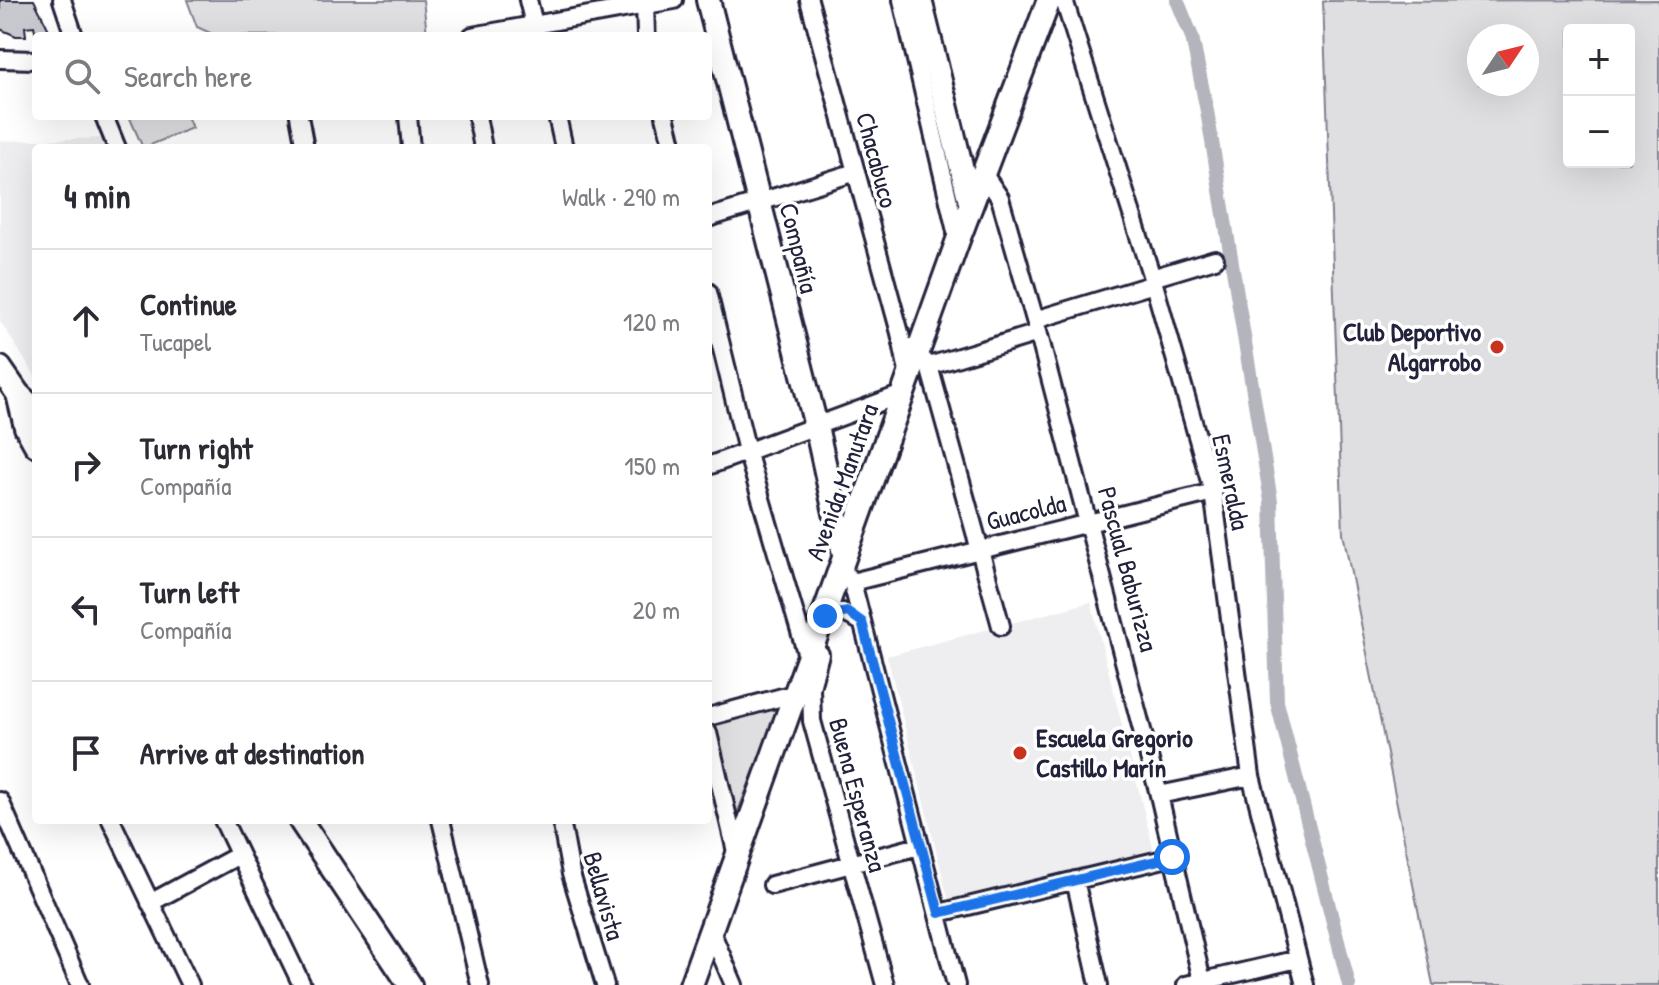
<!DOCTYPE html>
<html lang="en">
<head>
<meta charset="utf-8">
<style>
  :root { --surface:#fff; --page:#f7f7f7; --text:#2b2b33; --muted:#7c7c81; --line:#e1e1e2 }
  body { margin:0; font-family:"Patrick Hand",sans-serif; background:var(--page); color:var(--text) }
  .controls { position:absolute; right:24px; top:24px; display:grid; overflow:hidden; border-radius:8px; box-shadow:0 8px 32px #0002 }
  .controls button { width:72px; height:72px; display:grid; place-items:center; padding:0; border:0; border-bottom:2px solid var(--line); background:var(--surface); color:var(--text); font:40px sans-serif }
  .compass { position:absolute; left:1467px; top:24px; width:72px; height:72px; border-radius:50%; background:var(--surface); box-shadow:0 8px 32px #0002; rotate:55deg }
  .stop { position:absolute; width:24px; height:24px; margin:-18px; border:6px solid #1a73e8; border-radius:50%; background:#fff }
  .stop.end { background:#1a73e8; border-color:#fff; box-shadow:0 2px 8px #0008 }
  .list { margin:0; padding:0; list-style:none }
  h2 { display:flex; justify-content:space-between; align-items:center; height:104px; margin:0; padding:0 32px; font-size:34px }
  h2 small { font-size:26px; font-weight:400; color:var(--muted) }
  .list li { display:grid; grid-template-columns:52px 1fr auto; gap:24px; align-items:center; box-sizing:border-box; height:144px; padding:0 32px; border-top:2px solid var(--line) }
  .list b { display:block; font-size:30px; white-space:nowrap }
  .list p { margin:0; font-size:26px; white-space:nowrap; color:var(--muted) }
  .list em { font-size:26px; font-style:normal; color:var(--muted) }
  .icon { flex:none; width:44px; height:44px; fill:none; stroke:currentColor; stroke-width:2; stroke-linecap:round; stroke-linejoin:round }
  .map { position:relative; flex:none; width:1659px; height:985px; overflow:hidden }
  .search { position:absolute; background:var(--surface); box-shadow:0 8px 32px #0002; left:32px; top:32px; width:680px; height:88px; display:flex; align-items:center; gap:20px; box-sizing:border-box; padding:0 28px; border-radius:8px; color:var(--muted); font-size:30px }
  .panel { position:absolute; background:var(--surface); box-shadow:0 8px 32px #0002; left:32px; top:144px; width:680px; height:680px; border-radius:8px }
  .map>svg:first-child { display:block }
</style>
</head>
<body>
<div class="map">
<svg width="1659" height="985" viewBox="0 0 1659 985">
  <rect width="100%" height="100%" fill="#fff"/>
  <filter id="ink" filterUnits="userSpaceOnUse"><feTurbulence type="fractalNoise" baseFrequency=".0125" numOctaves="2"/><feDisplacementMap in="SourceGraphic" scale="16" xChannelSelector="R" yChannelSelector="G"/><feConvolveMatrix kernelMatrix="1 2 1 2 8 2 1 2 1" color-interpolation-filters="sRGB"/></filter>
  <g filter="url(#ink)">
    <!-- built -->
    <path fill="#eeeef1" d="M105 138 109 148H36V377L0 321V141Z
      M1091 602 1154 851 949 902 887 656Z"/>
    <!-- green -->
    <path fill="#dfdfe2" stroke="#80808e" stroke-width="2" fill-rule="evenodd" d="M187 0H423L427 34 217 36 197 27Z
      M1659 0V985H1433L1343 533 1323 1ZM1569 30H1629V162H1569ZM1479 36H1527V84H1479Z
      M129 116H187L192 128 143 148Z
      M781 702 734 821 711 717Z"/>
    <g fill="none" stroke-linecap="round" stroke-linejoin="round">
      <!-- canal -->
      <path stroke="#b4b4bc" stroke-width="14" d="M1177 0 1192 37 1207 111 1271 501 1277 702 1349 985"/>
    </g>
    <!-- building -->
    <path fill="#c8c8cf" stroke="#22223b" stroke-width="2" d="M0 0H34L50 32 36 35 34 26 25 27 26 36H16L0 29Z"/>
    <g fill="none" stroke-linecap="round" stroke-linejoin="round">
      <!-- street casing -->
      <g stroke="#22223b" stroke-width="22">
        <path id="street" d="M62 0 74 36
          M528 0 537 36
          M645 0 646 36
          M809 0 900 333 909 377
          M902 0 958 240
          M1064 0 1154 284 1213 492 1251 776 1305 985
          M472 36 674 0
          M0 59 36 60
          M104 116 117 148
          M299 116 305 148
          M408 116 411 148
          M477 116 483 148
          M557 116 564 148
          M665 116 673 148
          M983 173 1000 198 1035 320 1159 795 1203 985
          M708 218 856 172
          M1152 278 1215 259
          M708 292 747 451 808 659
          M1035 320 1154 284
          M911 347 929 366 1001 626
          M929 366 1038 333
          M708 466 905 393
          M840 567 852 582 956 985
          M852 582 1213 492
          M827 624 825 616 842 612 862 622
          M820 654 811 688 812 721 885 985
          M708 717 797 693
          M708 733 737 856
          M1159 795 1251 776
          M0 801 80 985
          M111 820 190 985
          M223 820 302 985
          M441 820 480 985
          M561 820 571 874 605 985
          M1075 880 1099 985
          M772 885 919 846
          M150 903 239 855
          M939 913 1172 857
          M711 931 734 985
          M1186 985 1298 959"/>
      </g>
      <!-- secondary casing -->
      <g stroke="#22223b" stroke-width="28">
        <path id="secondary" d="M708 0 816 426 844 554
          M920 0 971 206
          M0 368 18 394 36 411
          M18 394 26 427 36 445
          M300 820 410 985
          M691 985 958 240 1049 0"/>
      </g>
      <!-- street -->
      <use href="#street" stroke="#fff" stroke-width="16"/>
      <!-- secondary -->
      <use href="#secondary" stroke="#fff" stroke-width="22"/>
    </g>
  </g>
  <g fill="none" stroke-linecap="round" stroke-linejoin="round" filter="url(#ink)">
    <!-- route -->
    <path stroke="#1a73e8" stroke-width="10" d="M825 616 848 612 862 622 939 913 1172 857"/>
  </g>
  <!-- markers -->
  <g fill="#c8321e" stroke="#fff" stroke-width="3">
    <circle cx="1497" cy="347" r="8"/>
    <circle cx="1020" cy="753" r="8"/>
  </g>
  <g text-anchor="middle" stroke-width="7" stroke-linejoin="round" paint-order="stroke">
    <!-- street labels -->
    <g font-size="26" fill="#22223b" stroke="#fff">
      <text transform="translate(877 160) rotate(75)" y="9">Chacabuco</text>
      <text transform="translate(799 248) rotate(76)" y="9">Compañía</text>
      <text transform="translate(842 482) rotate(-70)" y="9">Avenida Manutara</text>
      <text transform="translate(1231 482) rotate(78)" y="9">Esmeralda</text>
      <text transform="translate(1026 512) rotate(-14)" y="9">Guacolda</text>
      <text transform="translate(1128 569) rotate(75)" y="9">Pascual Baburizza</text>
      <text transform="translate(858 795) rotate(75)" y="9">Buena Esperanza</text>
      <text transform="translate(604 896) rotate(74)" y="9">Bellavista</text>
    </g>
    <!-- poi labels -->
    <g font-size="26" font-weight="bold" fill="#22223b" stroke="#fff" text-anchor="end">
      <text x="1481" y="341">Club Deportivo<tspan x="1481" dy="30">Algarrobo</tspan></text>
      <text x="1036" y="747" text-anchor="start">Escuela Gregorio<tspan x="1036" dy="30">Castillo Marín</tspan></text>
    </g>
  </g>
</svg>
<div class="controls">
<button>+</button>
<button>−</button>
</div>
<svg class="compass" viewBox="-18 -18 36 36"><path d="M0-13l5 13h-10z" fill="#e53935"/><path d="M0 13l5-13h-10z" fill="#7c7c81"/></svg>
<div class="stop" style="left:1172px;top:857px"></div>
<div class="stop end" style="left:825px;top:616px"></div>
<div class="search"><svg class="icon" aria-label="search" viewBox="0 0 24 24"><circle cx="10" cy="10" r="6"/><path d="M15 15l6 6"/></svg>Search here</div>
<section class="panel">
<h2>4 min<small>Walk · 290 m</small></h2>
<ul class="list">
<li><svg class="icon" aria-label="ahead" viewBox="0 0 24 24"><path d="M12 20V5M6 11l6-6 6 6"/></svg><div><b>Continue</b><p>Tucapel</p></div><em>120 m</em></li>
<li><svg class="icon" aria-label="right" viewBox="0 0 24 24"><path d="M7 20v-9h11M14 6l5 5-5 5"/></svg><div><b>Turn right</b><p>Compañía</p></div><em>150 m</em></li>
<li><svg class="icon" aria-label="left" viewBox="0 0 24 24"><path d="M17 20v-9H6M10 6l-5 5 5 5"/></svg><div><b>Turn left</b><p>Compañía</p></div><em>20 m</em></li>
<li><svg class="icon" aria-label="arrive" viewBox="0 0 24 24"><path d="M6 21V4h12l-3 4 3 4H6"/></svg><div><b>Arrive at destination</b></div></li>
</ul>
</section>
</div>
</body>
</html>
